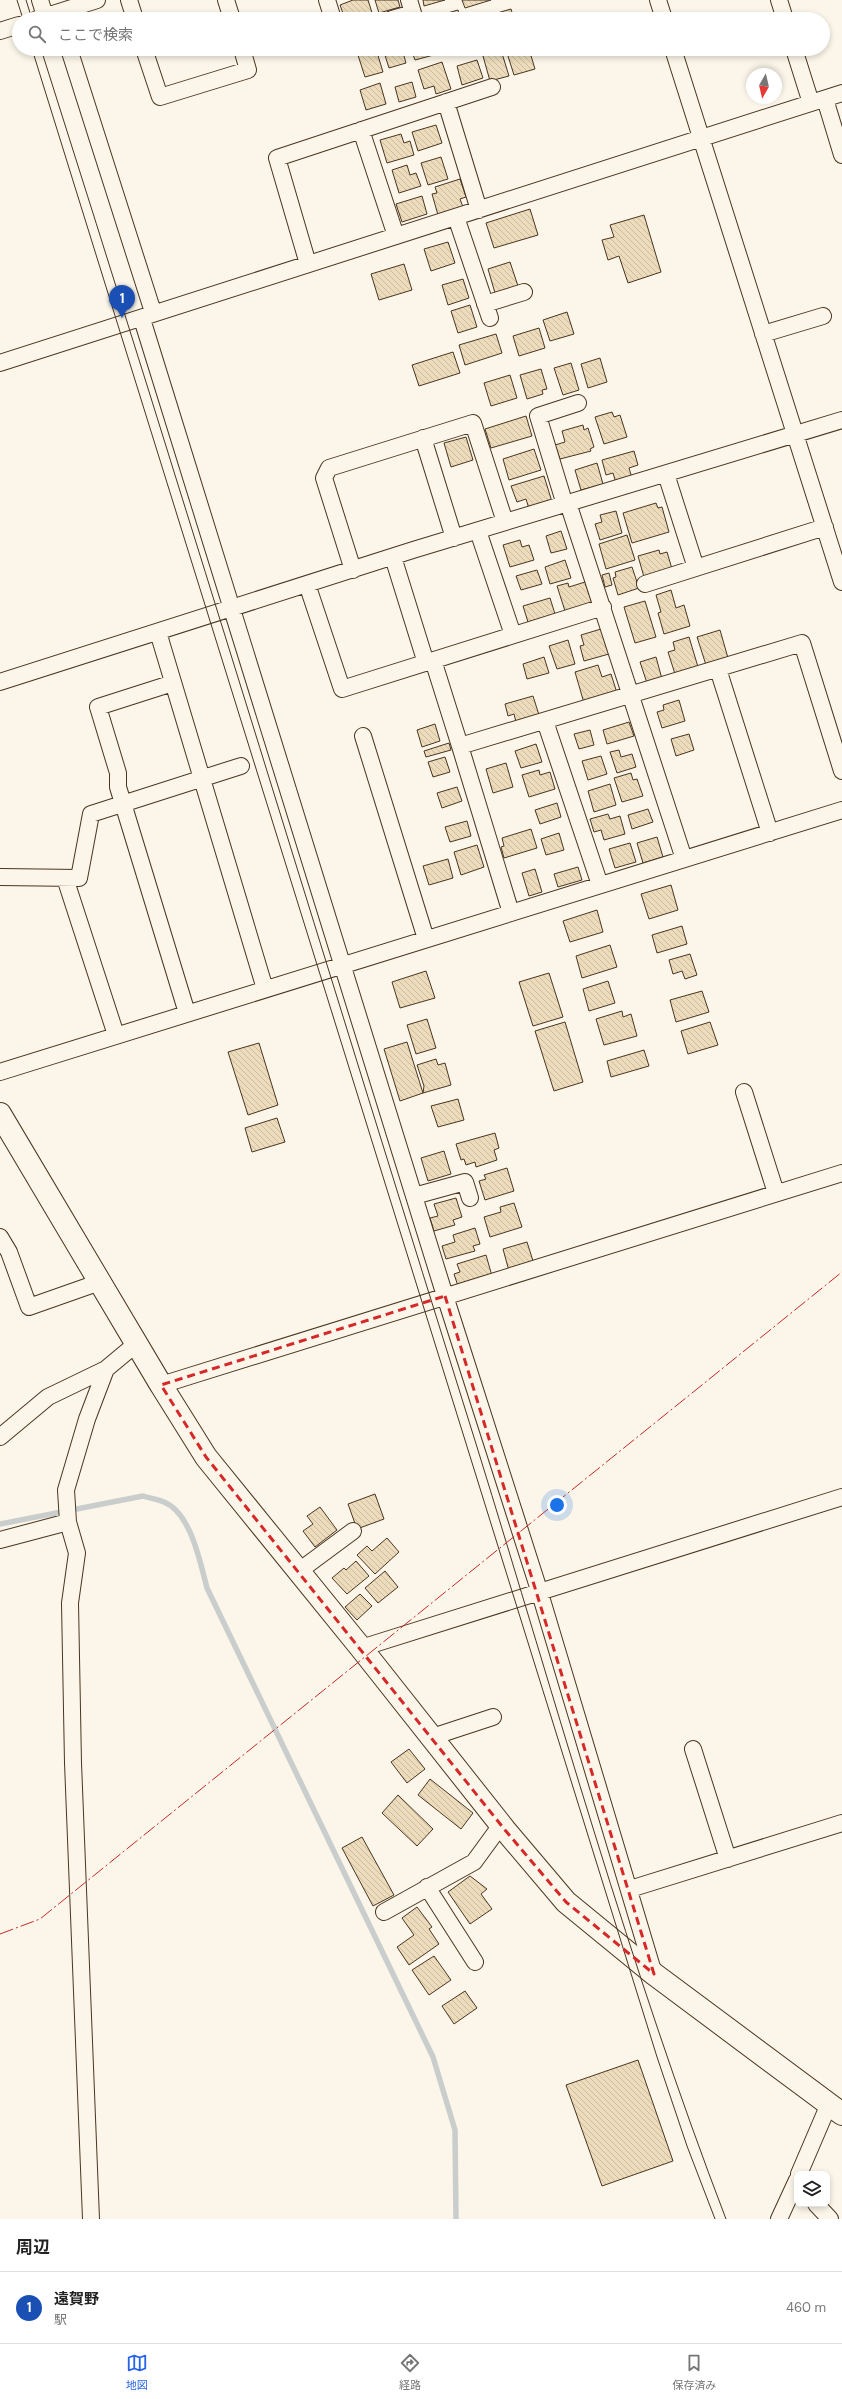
<!DOCTYPE html>
<html lang="ja">
<head>
<meta charset="utf-8">
<style>
  :root { --surface:#fff; --page:#f6f6f6; --text:#222; --muted:#767676; --line:#e0e0e0; --accent:#2563eb }
  body { margin:0; font-family:"DM Sans","Noto Sans JP",sans-serif; background:var(--page); color:var(--text) }
  .controls { position:absolute; right:12px; bottom:12px; display:grid; overflow:hidden; border-radius:8px; box-shadow:0 2px 6px #0003 }
  .controls button { width:36px; height:36px; display:grid; place-items:center; padding:0; border:0; border-bottom:1px solid var(--line); background:var(--surface); color:var(--text); font:20px sans-serif }
  .compass { position:absolute; left:746px; top:68px; width:36px; height:36px; border-radius:50%; background:var(--surface); box-shadow:0 2px 6px #0003; rotate:188deg }
  .you { position:absolute; left:557px; top:1505px; width:14px; height:14px; margin:-10px; border:3px solid #fff; border-radius:50%; background:#1a73e8; box-shadow:0 0 0 6px #1a73e833 }
  .badge { display:grid; place-items:center; width:26px; height:26px; border-radius:50%; background:var(--accent); color:#fff; font-size:13px; font-weight:700 }
  .pin { position:absolute; translate:-50% -33px; filter:drop-shadow(0 1px 2px #0008) }
  .pin::after { content:''; position:absolute; top:21px; width:14px; height:12px; background:inherit; clip-path:polygon(0 0,100% 0,50% 100%) }
  .list { margin:0; padding:0; list-style:none }
  h2 { display:flex; justify-content:space-between; align-items:center; height:52px; margin:0; padding:0 16px; font-size:17px }
  h2 small { font-size:13px; font-weight:400; color:var(--muted) }
  .list li { display:grid; grid-template-columns:26px 1fr auto; gap:12px; align-items:center; box-sizing:border-box; height:72px; padding:0 16px; border-top:1px solid var(--line) }
  .list b { display:block; font-size:15px; white-space:nowrap }
  .list p { margin:0; font-size:13px; white-space:nowrap; color:var(--muted) }
  .list em { font-size:13px; font-style:normal; color:var(--muted) }
  .icon { flex:none; width:22px; height:22px; fill:none; stroke:currentColor; stroke-width:2; stroke-linecap:round; stroke-linejoin:round }
  .map { position:relative; flex:none; width:842px; height:2219px; overflow:hidden }
  .search { position:absolute; background:var(--surface); box-shadow:0 2px 6px #0003; left:12px; right:12px; top:12px; height:44px; display:flex; align-items:center; gap:10px; box-sizing:border-box; padding:0 14px; border-radius:22px; color:var(--muted); font-size:15px }
  .sheet { height:124px; background:var(--surface) }
  nav { display:flex; justify-content:space-around; align-items:center; box-sizing:border-box; height:56px; border-top:1px solid var(--line); background:var(--surface); font-size:11px; color:var(--muted) }
  nav a { display:grid; justify-items:center; gap:2px }
  nav .on { color:var(--accent) }
  .map>svg:first-child { display:block }
</style>
</head>
<body>
<div class="map">
<svg width="842" height="2219" viewBox="0 0 842 2219">
  <defs>
    <pattern id="building-back-hatch" width="6" height="6" patternUnits="userSpaceOnUse"><rect width="6" height="6" fill="#ecdcbc"/><path d="M-1 5l2 2M0 0l6 6M5-1l2 2" fill="none" stroke="#ccbda1"/></pattern>
  </defs>
  <rect width="100%" height="100%" fill="#fbf6e9"/>
  <g fill="none" stroke-linecap="round" stroke-linejoin="round">
    <!-- stream -->
    <path stroke="#c9cecd" stroke-width="5.5" d="M0 1524 143 1496C149 1498 157 1499 164 1502 191 1513 200 1562 207 1588L433 2057 455 2130 456 2219"/>
  </g>
  <!-- building -->
  <path fill="url(#building-back-hatch)" stroke="#4a3520" d="M353 0H368L374 19H345L340 5Z
    M375 0H398L400 7 379 13Z
    M423 0H445L424 6Z
    M462 0H491L465 8Z
    M511 9 514 19H480V18Z
    M458 10 459 15 446 19 444 14Z
    M356 49H376L383 72 365 77Z
    M383 49H402L406 63 389 68Z
    M411 49H440L441 53 415 60Z
    M519 49H529L535 69 514 75 507 53Z
    M501 50 509 76 490 81 483 56Z
    M477 60 483 78 462 85 457 66Z
    M442 62 451 89 436 94 434 86 424 89 418 70Z
    M412 82 416 97 399 102 395 87Z
    M380 83 386 104 366 110 360 90Z
    M436 125 442 143 418 151 412 132Z
    M401 134 404 143 410 141 414 155 387 163 380 140Z
    M441 157 448 179 428 185 421 163Z
    M407 165 410 175 416 173 421 186 399 193 392 170Z
    M460 179 466 197 460 199 463 207 438 215 432 194 437 193 435 187Z
    M422 196 427 214 402 222 396 204Z
    M530 209 538 235 494 248 486 223Z
    M644 215 661 272 628 283 619 256 608 260 602 240 614 237 610 225Z
    M448 242 455 263 431 271 424 249Z
    M510 262 518 286 495 293 488 269Z
    M404 264 412 290 379 300 371 274Z
    M463 279 469 298 448 305 442 285Z
    M470 305 477 327 458 333 451 311Z
    M567 312 574 334 550 341 543 320Z
    M539 328 545 348 519 356 513 336Z
    M496 334 502 353 465 365 459 345Z
    M453 352 460 373 419 386 412 365Z
    M600 358 607 382 588 388 581 364Z
    M571 363 579 390 563 395 554 368Z
    M541 369 547 389 542 390 543 394 527 399 520 375Z
    M510 375 517 398 491 406 484 383Z
    M612 412 614 417 620 415 627 437 604 444 595 417Z
    M526 416 532 436 491 448 485 429Z
    M583 425 584 430 588 428 594 447 590 449 591 451 560 459 555 445 565 442 562 431Z
    M466 437 473 460 451 467 444 443Z
    M534 449 541 470 509 480 503 459Z
    M634 451 638 465 629 468 632 478 616 483 613 473 606 475 602 460Z
    M597 463 603 484 581 490 575 470Z
    M544 476 553 505 530 512 526 499 517 502 511 486Z
    M656 503 658 508 662 507 669 532 632 543 623 513Z
    M616 511 622 533 600 540 595 524 602 522 600 515Z
    M561 531 567 549 551 553 546 536Z
    M627 535 635 560 606 569 599 544Z
    M520 540 522 547 529 545 534 560 510 567 503 545Z
    M659 550 660 554 667 552 672 569 644 577 638 556Z
    M565 560 571 578 550 584 545 567Z
    M632 567 639 588 618 595 613 578 616 577 615 572Z
    M537 570 542 584 521 590 516 576Z
    M609 573 612 585 605 587 602 575Z
    M585 582 593 606 566 614 557 586 568 583 569 587Z
    M671 590 676 608 684 605 690 626 664 634 658 613 661 612 656 595Z
    M550 598 555 614 528 622 523 606Z
    M645 601 656 637 635 643 624 607Z
    M601 629 609 654 584 661 580 646 584 645 581 635Z
    M720 630 728 658 706 665 697 637Z
    M689 637 698 667 675 674 668 652 675 650 673 642Z
    M568 640 575 664 557 669 549 646Z
    M544 657 549 673 527 679 523 664Z
    M656 657 662 679 647 683 640 662Z
    M598 665 602 677 611 674 617 693 584 703 575 672Z
    M533 696 539 715 516 722 514 714 508 716 505 704Z
    M679 700 685 721 662 728 657 712 664 710 663 705Z
    M629 722 634 736 607 744 603 730Z
    M435 724 440 741 422 747 417 730Z
    M590 730 594 745 579 749 574 734Z
    M689 734 694 750 676 756 671 739Z
    M449 743 451 750 426 757 424 751Z
    M536 744 542 762 521 768 515 751Z
    M619 750 621 757 632 754 636 767 617 773 610 752Z
    M601 756 607 774 588 780 582 761Z
    M445 757 450 772 433 777 428 762Z
    M506 763 513 787 493 793 486 769Z
    M539 770 540 775 550 772 555 789 529 797 522 775Z
    M631 773 633 780 637 779 643 796 622 802 614 778Z
    M610 784 616 805 594 812 588 791Z
    M457 787 462 801 442 808 437 793Z
    M557 803 561 817 540 824 535 810Z
    M648 809 653 822 632 829 628 815Z
    M608 814 610 819 620 816 625 834 604 840 601 830 594 832 590 819Z
    M467 821 471 836 450 842 445 827Z
    M531 829 537 848 504 858 501 847 504 846 502 838Z
    M559 833 564 850 546 855 541 839Z
    M657 837 663 857 643 863 637 843Z
    M630 843 636 862 615 868 609 849Z
    M477 845 484 867 461 875 454 852Z
    M448 859 453 878 429 885 423 866Z
    M578 867 582 880 558 887 554 874Z
    M535 869 542 892 529 896 522 873Z
    M671 885 678 910 649 919 641 894Z
    M597 910 603 932 570 942 563 921Z
    M682 926 687 944 657 953 652 935Z
    M610 945 617 967 582 978 576 956Z
    M690 954 697 975 685 979 682 971 673 974 669 960Z
    M426 971 435 998 400 1008 392 982Z
    M549 973 563 1017 533 1026 519 982Z
    M608 981 615 1003 589 1011 583 989Z
    M702 991 709 1012 676 1022 670 1000Z
    M622 1011 623 1017 631 1014 637 1036 604 1045 596 1019Z
    M427 1019 436 1048 416 1054 407 1025Z
    M565 1022 583 1082 554 1091 535 1031Z
    M710 1022 718 1045 688 1054 681 1031Z
    M407 1042 423 1093 400 1101 384 1049Z
    M259 1043 278 1105 248 1115 228 1052Z
    M644 1050 649 1066 611 1077 607 1061Z
    M436 1059 438 1065 445 1063 451 1085 423 1093 424 1086 417 1065Z
    M458 1099 464 1120 438 1127 431 1106Z
    M277 1118 285 1142 252 1152 245 1128Z
    M495 1133 499 1148 494 1150 497 1160 476 1167 475 1162 466 1165 464 1159 461 1160 456 1144Z
    M444 1151 451 1174 428 1181 421 1158Z
    M507 1168 514 1191 485 1200 479 1181 486 1179 484 1175Z
    M456 1198 462 1217 453 1220 455 1225 434 1231 430 1218 438 1216 434 1204Z
    M514 1203 522 1227 490 1237 484 1217 501 1212 500 1207Z
    M475 1228 480 1244 473 1246 475 1251 446 1259 442 1246 455 1242 453 1235Z
    M527 1242 534 1264 509 1271 503 1249Z
    M486 1255 492 1276 458 1286 454 1274 460 1272 457 1264Z
    M375 1494 384 1519 357 1529 348 1504Z
    M320 1507 337 1530 315 1547 303 1531 313 1524 307 1516Z
    M387 1538 399 1552 375 1574 357 1555 367 1546 372 1551Z
    M356 1561 369 1576 347 1594 332 1578 344 1568 346 1570Z
    M385 1571 398 1587 378 1603 365 1588Z
    M360 1594 372 1606 357 1620 345 1607Z
    M409 1749 425 1769 407 1783 391 1762Z
    M430 1779 473 1813 461 1829 418 1795Z
    M398 1795 433 1829 417 1846 382 1813Z
    M362 1837 394 1895 373 1906 342 1848Z
    M470 1876 487 1889 481 1894 492 1909 470 1924 448 1892Z
    M417 1907 432 1927 429 1929 439 1944 409 1965 397 1947 414 1935 402 1918Z
    M434 1956 451 1980 429 1995 412 1970Z
    M465 1991 477 2008 454 2024 442 2006Z
    M638 2060 673 2161 602 2186 566 2085Z"/>
  <g fill="none" stroke-linecap="round" stroke-linejoin="round">
    <!-- street casing -->
    <g stroke="#4a3520" stroke-width="18">
      <path id="street" d="M40 0 45 16
        M129 0 135 19
        M226 0 232 19
        M327 0 333 19
        M658 0 664 19
        M779 0 785 19
        M37 19 97 0
        M392 19 413 13 409 0
        M0 31 19 25
        M69 49 153 312
        M144 49 160 97 248 70 242 49
        M673 49 842 582
        M794 49 811 103
        M825 99 842 155
        M446 102 479 210
        M361 130 396 236
        M456 217 490 318
        M308 264 277 158 492 87
        M485 304 524 292
        M142 319 445 1296 539 1590 654 1974
        M763 334 823 316
        M0 363 842 93
        M423 438 454 538
        M666 474 696 568
        M568 503 684 859
        M565 505 538 416 578 403
        M478 531 513 635
        M393 557 426 663
        M353 570 324 478 329 468 473 423 505 522
        M307 584 342 689 603 607
        M645 584 825 527
        M158 632 265 989
        M433 660 460 746
        M718 669 770 833
        M0 682 413 550 842 420
        M173 683 98 707 118 773V787L187 1013
        M545 721 600 885
        M363 736 426 939
        M0 877 79 878 91 814 241 766
        M65 878 116 1035
        M511 913 460 746 802 643 842 771
        M0 1072 842 810
        M744 1092 776 1193
        M414 1196 465 1182 470 1198
        M0 1237 9 1252 29 1307 100 1282
        M161 1385 842 1173
        M0 1437 48 1397 106 1369 136 1344
        M0 1540 68 1522
        M299 1571 353 1531
        M361 1648 842 1497
        M432 1737 493 1717
        M693 1749 728 1859
        M427 1887 475 1962
        M630 1889 842 1823
        M384 1912 474 1862 501 1825
        M799 2174 829 2104
        M816 2204 830 2219
        M91 2219 73 1763 70 1603 77 1553 68 1522 66 1490 87 1419 106 1369
        M779 2219 797 2180"/>
    </g>
    <!-- secondary casing -->
    <g stroke="#4a3520" stroke-width="24">
      <path id="secondary" d="M0 1114 161 1385 206 1457 361 1648 505 1830 566 1902 654 1974 842 2114"/>
    </g>
    <!-- street -->
    <use href="#street" stroke="#fbf6e9" stroke-width="16"/>
    <!-- secondary -->
    <use href="#secondary" stroke="#fbf6e9" stroke-width="22"/>
    <!-- tram -->
    <path stroke="#4a3520" stroke-width="1" d="M17 0 23 19
      M26 0 32 19
      M32 49 657 2057 687 2146 715 2219
      M41 49C189 514 331 981 477 1447 557 1705 629 1966 726 2219"/>
    <!-- power -->
    <path stroke="#c62828" stroke-width="1" stroke-dasharray="14 3 2 3" stroke-linecap="butt" d="M0 1934 40 1919 842 1272"/>
  </g>
  <!-- marked area -->
  <path fill="none" stroke="#d62828" stroke-width="3" stroke-dasharray="8 5" stroke-linejoin="round" d="M445 1296 654 1974 566 1902 505 1830 206 1457 161 1385Z"/>
</svg>
<div class="controls">
<button><svg class="icon" aria-label="layers" viewBox="0 0 24 24"><path d="M12 4l9 5-9 5-9-5zM3 14l9 5 9-5"/></svg></button>
</div>
<svg class="compass" viewBox="-18 -18 36 36"><path d="M0-13l5 13h-10z" fill="#e53935"/><path d="M0 13l5-13h-10z" fill="#767676"/></svg>
<div class="you"></div>
<div class="pin badge" style="left:122px;top:318px;background:#1a4fb4">1</div>
<div class="search"><svg class="icon" aria-label="search" viewBox="0 0 24 24"><circle cx="10" cy="10" r="6"/><path d="M15 15l6 6"/></svg>ここで検索</div>
</div>
<section class="sheet">
<h2>周辺<small></small></h2>
<ul class="list">
<li><span class="badge" style="background:#1a4fb4">1</span><div><b>遠賀野</b><p>駅</p></div><em>460 m</em></li>
</ul>
</section>
<nav>
<a class="on"><svg class="icon" aria-label="map" viewBox="0 0 24 24"><path d="M3 6l6-2 6 2 6-2v14l-6 2-6-2-6 2zM9 4v14M15 6v14"/></svg>地図</a>
<a><svg class="icon" aria-label="directions" viewBox="0 0 24 24"><path d="M12 3l9 9-9 9-9-9zM9 14v-3h6M13 9l2 2-2 2"/></svg>経路</a>
<a><svg class="icon" aria-label="saved" viewBox="0 0 24 24"><path d="M7 4h10v16l-5-4-5 4z"/></svg>保存済み</a>
</nav>
</body>
</html>
